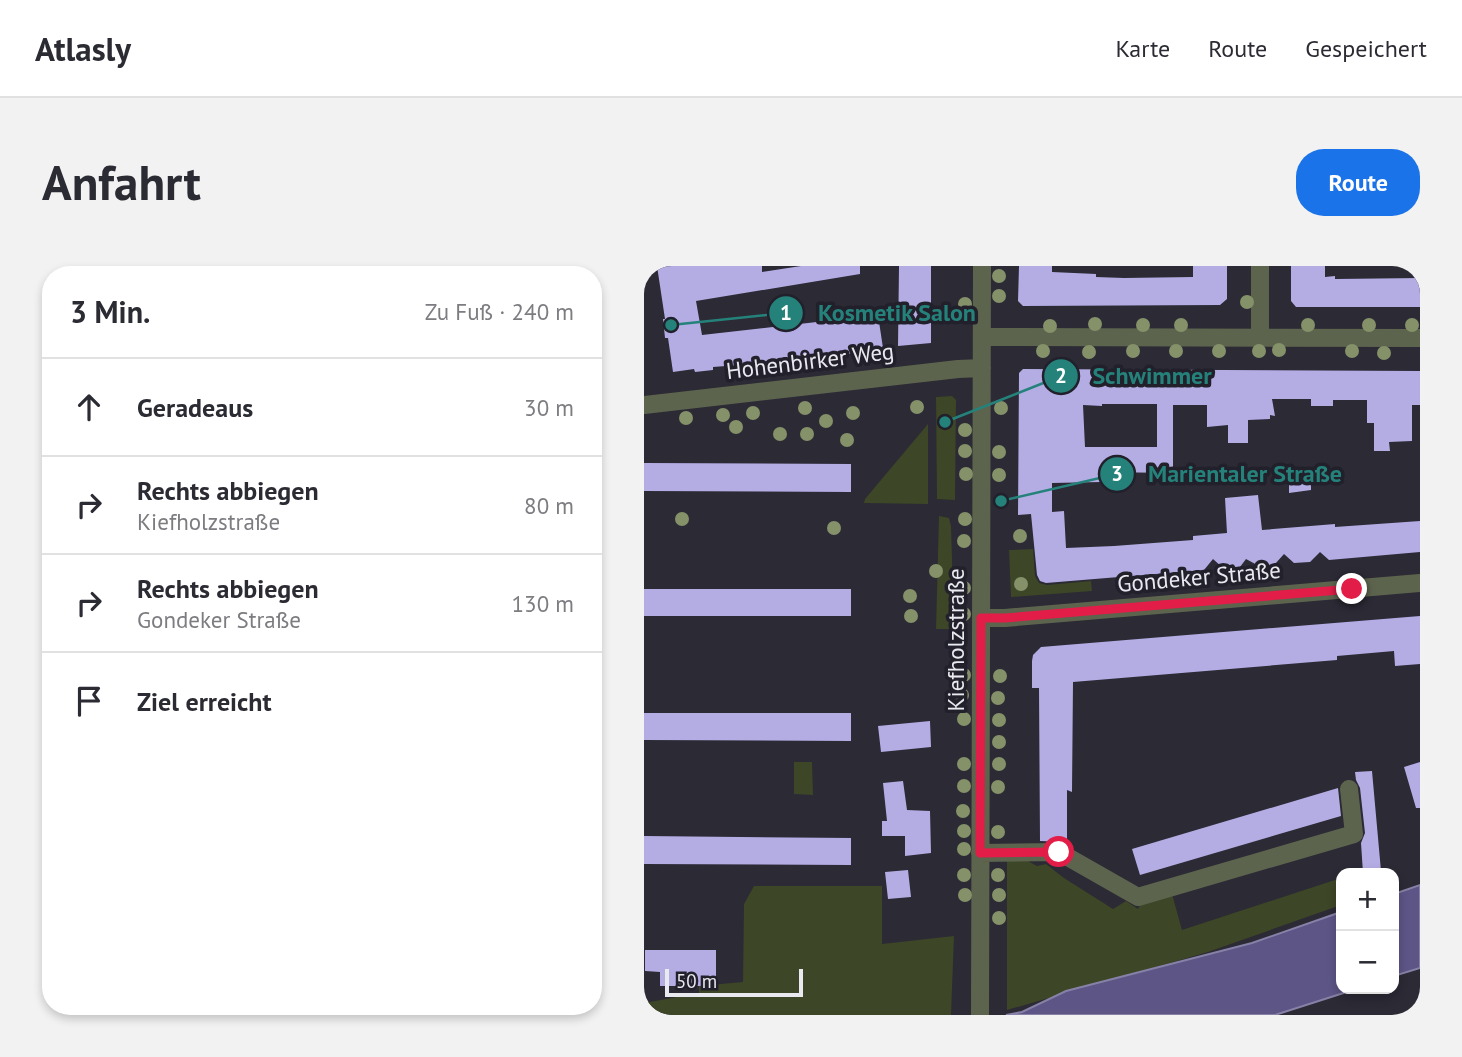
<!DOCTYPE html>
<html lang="de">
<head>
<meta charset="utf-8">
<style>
  :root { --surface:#fff; --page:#f2f2f3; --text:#2b2b33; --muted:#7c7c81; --line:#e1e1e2; --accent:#1a73e8 }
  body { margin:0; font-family:"PT Sans",sans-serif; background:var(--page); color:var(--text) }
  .controls { position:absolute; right:21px; bottom:21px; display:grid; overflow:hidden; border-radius:14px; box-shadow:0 4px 10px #0003 }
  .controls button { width:63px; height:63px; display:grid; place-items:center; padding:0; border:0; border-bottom:2px solid var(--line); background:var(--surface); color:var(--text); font:35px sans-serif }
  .scale { position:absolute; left:21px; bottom:18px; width:138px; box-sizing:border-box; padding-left:7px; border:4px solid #e9e9f0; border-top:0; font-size:19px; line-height:24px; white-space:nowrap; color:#e9e9f0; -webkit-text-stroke:5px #21202b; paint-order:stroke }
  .stop { position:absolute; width:21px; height:21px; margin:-16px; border:5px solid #e11d48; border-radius:50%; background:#fff }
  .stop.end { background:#e11d48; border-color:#fff; box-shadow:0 2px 7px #0008 }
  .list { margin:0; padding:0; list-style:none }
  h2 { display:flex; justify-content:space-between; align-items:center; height:91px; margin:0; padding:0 28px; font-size:30px }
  h2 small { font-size:23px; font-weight:400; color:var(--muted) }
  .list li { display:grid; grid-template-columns:46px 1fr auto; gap:21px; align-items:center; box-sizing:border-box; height:98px; padding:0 28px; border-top:2px solid var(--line) }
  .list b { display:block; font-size:26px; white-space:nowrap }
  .list p { margin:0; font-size:23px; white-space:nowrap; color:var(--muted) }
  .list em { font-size:23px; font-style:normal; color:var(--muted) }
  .icon { flex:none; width:38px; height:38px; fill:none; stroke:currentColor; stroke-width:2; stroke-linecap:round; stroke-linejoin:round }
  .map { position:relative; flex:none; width:776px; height:749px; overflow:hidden; border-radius:28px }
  header { display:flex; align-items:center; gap:42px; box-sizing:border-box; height:98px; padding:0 35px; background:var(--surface); border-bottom:2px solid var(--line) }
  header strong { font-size:33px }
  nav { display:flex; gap:38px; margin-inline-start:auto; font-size:24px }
  .intro { display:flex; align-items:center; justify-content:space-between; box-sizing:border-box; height:168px; padding:0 42px }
  h1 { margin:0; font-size:49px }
  .button { padding:18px 32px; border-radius:28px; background:var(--accent); color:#fff; font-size:24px; font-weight:700 }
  main { display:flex; gap:42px; padding:0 42px }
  aside { flex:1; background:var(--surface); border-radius:28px; box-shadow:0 4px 10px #0003 }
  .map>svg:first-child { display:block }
</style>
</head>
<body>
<header>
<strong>Atlasly</strong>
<nav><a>Karte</a><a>Route</a><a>Gespeichert</a></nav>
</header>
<div class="intro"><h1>Anfahrt</h1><a class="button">Route</a></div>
<main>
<aside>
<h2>3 Min.<small>Zu Fuß · 240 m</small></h2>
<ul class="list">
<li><svg class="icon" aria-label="ahead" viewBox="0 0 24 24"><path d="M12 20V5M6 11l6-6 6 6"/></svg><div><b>Geradeaus</b></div><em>30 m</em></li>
<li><svg class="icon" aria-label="right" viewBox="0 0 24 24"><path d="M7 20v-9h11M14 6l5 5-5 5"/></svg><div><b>Rechts abbiegen</b><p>Kiefholzstraße</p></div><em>80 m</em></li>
<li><svg class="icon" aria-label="right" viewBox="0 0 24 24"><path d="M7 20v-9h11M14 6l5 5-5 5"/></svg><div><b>Rechts abbiegen</b><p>Gondeker Straße</p></div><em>130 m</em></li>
<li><svg class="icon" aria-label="arrive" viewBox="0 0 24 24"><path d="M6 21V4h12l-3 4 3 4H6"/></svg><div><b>Ziel erreicht</b></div></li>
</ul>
</aside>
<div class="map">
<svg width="776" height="749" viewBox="0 0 776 749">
  <rect width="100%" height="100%" fill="#2b2a35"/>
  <!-- green -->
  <path fill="#3d4626" d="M308 130 312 134 311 234 293 233 292 131Z
    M284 158V238L220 237 221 233Z
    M295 250 305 252 307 260 310 363H292Z
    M389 283 391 310 395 317 403 319 447 315 448 325 367 331 365 284Z
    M150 496H168L169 529 150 528Z
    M363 594 384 595 393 600 402 598 420 612 469 643 482 635 494 643 497 637 528 628 538 664 697 612V639L564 686 363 744Z
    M110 620H238V678L310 670 307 749H0V737L55 727V720L99 716 100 638Z"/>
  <!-- water -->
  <path fill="#5c5586" stroke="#8681a6" stroke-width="2" d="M776 619V702L750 710V628Z
    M697 646V723H712L631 749H362L378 746 422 725 608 677Z"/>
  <!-- building -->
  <path fill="#b3ade4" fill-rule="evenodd" d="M13 0H118V6L157 0H216V8L52 35 58 69 234 49 239 82 228 83V85L147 95 69 101V104L51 106 50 103 29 106 24 72H21L19 53H21Z
    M255 0H287V77L254 80Z
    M375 0H408V6L452 8V11L480 12 549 11V0H583V33L576 39 379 40 374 35Z
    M647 0H681V11L691 10V13L776 12V41H652L647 35Z
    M379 103 776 105V139H768V175L745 176 746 185H730V157H723V134H689V140H667V133H628L631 150 626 149V153L604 154V177H584V159L563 161V139H529V207L457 206V216L408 217V246L420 245 422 282 470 280 549 274V270L583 267 581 232 614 229 618 264 691 258V261L776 255V286L685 294 676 286 666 296 650 297 640 288 631 298 615 300 602 293 596 301 579 302 569 293 560 304 402 317 396 315 393 309 387 248 374 249 375 107ZM458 138H513V181H441L439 139 458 140Z
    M0 197 207 198V226L0 225Z
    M667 209V224L645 227V210Z
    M0 323H207V350H0Z
    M776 350V398L751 400 750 385 693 390V394L429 416 428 526 423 524V576L396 575 395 422H388V395L389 389 397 381Z
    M0 447H207V475L0 474Z
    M286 455 287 481 237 486 234 460Z
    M776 496V542H772L760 501Z
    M728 505 737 605 719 607 717 577 721 567 716 522 712 514 711 506Z
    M259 515 263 544 286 545 287 587 261 590V570H238V555H243L239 517Z
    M694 522 697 550 496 609 488 583Z
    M0 570 207 572V599L0 598Z
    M264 604 267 631 244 633 241 606Z
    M1 684H72V720H16V706L1 705Z"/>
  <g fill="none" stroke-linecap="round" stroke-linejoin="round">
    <!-- minor -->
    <path stroke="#5d644e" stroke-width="18" d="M616 0V72
      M338 71 776 72
      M0 139 314 103 338 102
      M337 352H361L776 317
      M336 587 415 586 494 631 710 568 705 523
      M336 749 338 0"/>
  </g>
  <!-- trees -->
  <g fill="#859169">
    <circle cx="355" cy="10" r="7"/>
    <circle cx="355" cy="30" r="7"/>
    <circle cx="603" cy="36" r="7"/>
    <circle cx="321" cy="38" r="7"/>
    <circle cx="451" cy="58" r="7"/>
    <circle cx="499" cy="59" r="7"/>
    <circle cx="537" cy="59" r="7"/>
    <circle cx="664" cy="59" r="7"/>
    <circle cx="725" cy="59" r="7"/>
    <circle cx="768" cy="59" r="7"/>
    <circle cx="406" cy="60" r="7"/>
    <circle cx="635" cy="84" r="7"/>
    <circle cx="399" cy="85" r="7"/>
    <circle cx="489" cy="85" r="7"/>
    <circle cx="532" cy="85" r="7"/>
    <circle cx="575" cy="85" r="7"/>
    <circle cx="615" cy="85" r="7"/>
    <circle cx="708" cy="85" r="7"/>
    <circle cx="445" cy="86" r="7"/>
    <circle cx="740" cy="87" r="7"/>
    <circle cx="273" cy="141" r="7"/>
    <circle cx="161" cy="142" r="7"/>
    <circle cx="357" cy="142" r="7"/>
    <circle cx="109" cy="147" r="7"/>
    <circle cx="209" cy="147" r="7"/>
    <circle cx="79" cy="149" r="7"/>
    <circle cx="42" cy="152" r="7"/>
    <circle cx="182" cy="155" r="7"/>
    <circle cx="92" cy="161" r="7"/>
    <circle cx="321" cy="164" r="7"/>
    <circle cx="136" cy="168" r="7"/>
    <circle cx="163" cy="168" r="7"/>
    <circle cx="203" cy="174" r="7"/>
    <circle cx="321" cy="185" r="7"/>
    <circle cx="355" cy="186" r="7"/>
    <circle cx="322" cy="208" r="7"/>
    <circle cx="355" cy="209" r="7"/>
    <circle cx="38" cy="253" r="7"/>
    <circle cx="321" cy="253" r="7"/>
    <circle cx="190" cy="262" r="7"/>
    <circle cx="376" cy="270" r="7"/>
    <circle cx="320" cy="275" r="7"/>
    <circle cx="292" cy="305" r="7"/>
    <circle cx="377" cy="318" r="7"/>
    <circle cx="320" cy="322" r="7"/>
    <circle cx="266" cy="330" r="7"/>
    <circle cx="320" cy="348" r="7"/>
    <circle cx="267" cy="350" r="7"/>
    <circle cx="320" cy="409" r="7"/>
    <circle cx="356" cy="410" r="7"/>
    <circle cx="318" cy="429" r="7"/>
    <circle cx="354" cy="432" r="7"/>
    <circle cx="320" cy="453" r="7"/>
    <circle cx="355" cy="454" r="7"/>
    <circle cx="355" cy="476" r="7"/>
    <circle cx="320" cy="498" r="7"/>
    <circle cx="355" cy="498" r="7"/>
    <circle cx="320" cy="520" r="7"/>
    <circle cx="354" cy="521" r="7"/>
    <circle cx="319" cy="545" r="7"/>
    <circle cx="320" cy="565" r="7"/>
    <circle cx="354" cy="566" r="7"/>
    <circle cx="320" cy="583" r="7"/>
    <circle cx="320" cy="609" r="7"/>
    <circle cx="354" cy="609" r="7"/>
    <circle cx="321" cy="629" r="7"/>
    <circle cx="355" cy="629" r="7"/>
    <circle cx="355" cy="652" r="7"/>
  </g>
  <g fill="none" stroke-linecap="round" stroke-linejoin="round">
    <!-- route -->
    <path stroke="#e11d48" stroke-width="9" d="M415 586 336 587 337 352H361L708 323"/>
  </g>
  <g text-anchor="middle" stroke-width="7" stroke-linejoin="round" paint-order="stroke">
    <!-- street labels -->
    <g font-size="23" fill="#e9e9f0" stroke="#21202b">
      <text transform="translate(166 95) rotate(-7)" y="8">Hohenbirker Weg</text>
      <text transform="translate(555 311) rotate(-5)" y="8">Gondeker Straße</text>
      <text transform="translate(312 374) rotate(-90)" y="8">Kiefholzstraße</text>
    </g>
  </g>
  <!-- callouts -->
  <path fill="none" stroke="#25827b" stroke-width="2.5" d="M27 59L142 47M301 156L417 110M357 235L473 208"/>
  <g fill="#25827b" stroke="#21202b" stroke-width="2.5">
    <circle cx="27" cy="59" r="7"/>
    <circle cx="301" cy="156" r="7"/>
    <circle cx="357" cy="235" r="7"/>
    <circle cx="142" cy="47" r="18"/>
    <circle cx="417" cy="110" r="18"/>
    <circle cx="473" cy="208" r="18"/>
  </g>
  <g font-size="21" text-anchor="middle" font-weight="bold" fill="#fff">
    <text x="142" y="54">1</text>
    <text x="417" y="117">2</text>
    <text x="473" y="215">3</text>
  </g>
  <g font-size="24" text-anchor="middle" font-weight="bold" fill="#25827b" stroke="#21202b" stroke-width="7" stroke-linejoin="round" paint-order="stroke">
    <text x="253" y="55">Kosmetik Salon</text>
    <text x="508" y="118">Schwimmer</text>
    <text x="601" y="216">Marientaler Straße</text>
  </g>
</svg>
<div class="controls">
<button>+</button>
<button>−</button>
</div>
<div class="scale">50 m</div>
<div class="stop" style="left:415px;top:586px"></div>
<div class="stop end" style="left:708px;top:323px"></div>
</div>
</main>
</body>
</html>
